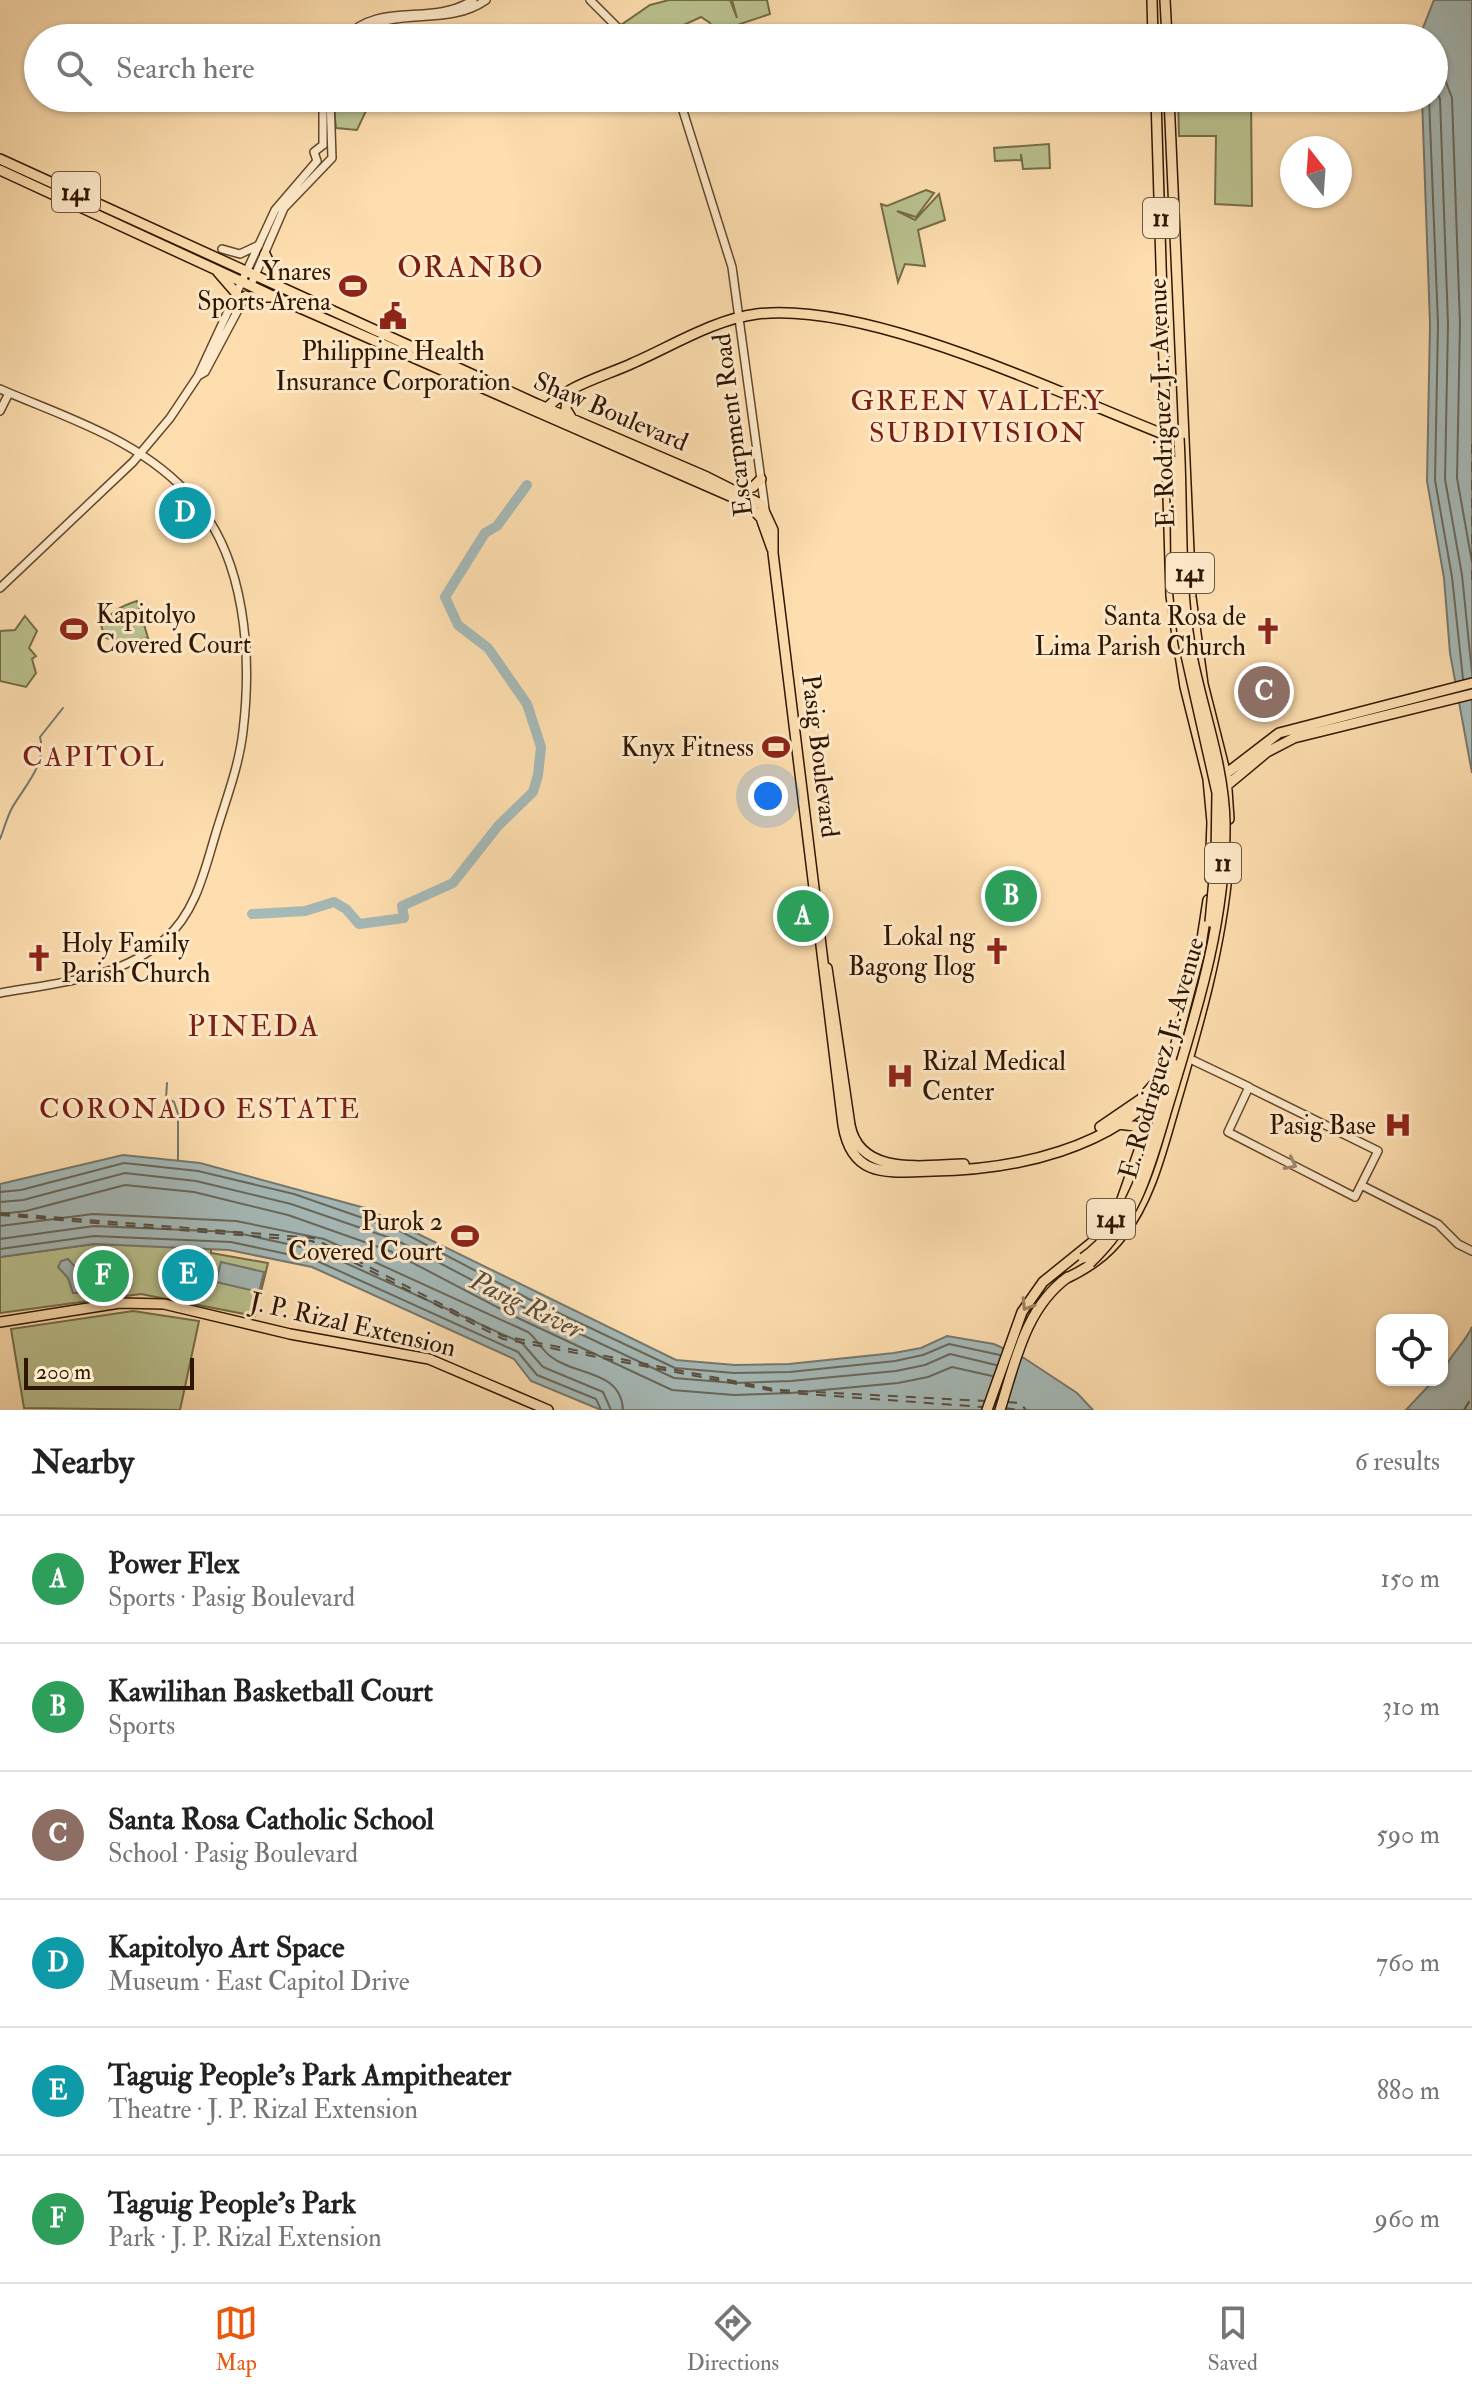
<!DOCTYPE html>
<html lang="en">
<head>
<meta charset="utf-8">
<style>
  :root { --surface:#fff; --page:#f2f2f2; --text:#222; --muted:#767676; --line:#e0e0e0; --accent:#ea580c }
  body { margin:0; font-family:"IM FELL Double Pica",serif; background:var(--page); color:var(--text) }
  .controls { position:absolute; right:24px; bottom:24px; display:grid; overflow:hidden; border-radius:16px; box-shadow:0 2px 6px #0004 }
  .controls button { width:72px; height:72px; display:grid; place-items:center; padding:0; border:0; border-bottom:2px solid var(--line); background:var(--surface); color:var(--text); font:40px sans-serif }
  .compass { position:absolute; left:1280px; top:136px; width:72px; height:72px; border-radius:50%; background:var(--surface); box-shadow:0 2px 6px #0004; rotate:343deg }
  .scale { position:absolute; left:24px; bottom:20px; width:170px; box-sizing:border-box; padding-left:8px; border:4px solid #2f1600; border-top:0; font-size:22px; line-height:28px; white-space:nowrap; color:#2f1600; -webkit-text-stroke:6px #feeacb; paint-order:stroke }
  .you { position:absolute; left:768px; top:796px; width:28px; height:28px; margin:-20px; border:6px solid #fff; border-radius:50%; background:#1a73e8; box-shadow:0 0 0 12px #1a73e833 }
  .badge { display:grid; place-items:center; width:52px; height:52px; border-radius:50%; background:var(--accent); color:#fff; font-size:26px; font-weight:700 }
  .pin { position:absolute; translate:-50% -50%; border:4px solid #fff; box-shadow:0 2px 8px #0006 }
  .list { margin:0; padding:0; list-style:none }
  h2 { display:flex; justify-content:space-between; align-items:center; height:104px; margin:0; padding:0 32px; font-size:34px }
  h2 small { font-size:26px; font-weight:400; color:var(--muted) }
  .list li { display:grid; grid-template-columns:52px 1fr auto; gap:24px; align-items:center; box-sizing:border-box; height:128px; padding:0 32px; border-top:2px solid var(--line) }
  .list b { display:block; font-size:30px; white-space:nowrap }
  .list p { margin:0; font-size:26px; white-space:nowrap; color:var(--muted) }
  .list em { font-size:26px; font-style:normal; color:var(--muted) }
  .icon { flex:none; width:44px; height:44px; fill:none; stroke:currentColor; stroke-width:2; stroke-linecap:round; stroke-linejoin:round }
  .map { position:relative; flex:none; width:1472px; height:1410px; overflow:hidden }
  .search { position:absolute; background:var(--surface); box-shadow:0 2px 6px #0004; left:24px; right:24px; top:24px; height:88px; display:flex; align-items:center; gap:20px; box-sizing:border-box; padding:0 28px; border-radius:44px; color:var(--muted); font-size:30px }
  .sheet { height:872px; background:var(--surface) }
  nav { display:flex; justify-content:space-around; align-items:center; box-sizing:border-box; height:112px; border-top:2px solid var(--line); background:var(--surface); font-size:22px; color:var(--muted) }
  nav a { display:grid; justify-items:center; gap:4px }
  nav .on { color:var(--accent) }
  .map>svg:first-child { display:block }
</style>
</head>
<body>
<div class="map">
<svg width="1472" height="1410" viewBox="0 0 1472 1410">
  <rect width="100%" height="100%" fill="#fedeaf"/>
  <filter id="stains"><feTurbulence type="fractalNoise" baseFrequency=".0025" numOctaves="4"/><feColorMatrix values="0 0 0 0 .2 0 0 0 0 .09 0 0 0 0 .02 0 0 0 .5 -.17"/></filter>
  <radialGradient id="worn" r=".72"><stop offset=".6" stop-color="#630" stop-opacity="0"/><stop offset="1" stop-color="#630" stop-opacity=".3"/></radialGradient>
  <!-- green -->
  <path fill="#bac28f" stroke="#746c48" stroke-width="2" d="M669 0H730L737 18 732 0H767L770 14 740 24 747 38H716L710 23 701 17 673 30 652 26 643 38 621 25 650 5Z
    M333 98H372L357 130 336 128Z
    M1178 98H1251L1252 206 1215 204 1216 136H1179Z
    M1049 144 1050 168 1023 169 1021 154V160L995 161 994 148Z
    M926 190 934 193 916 217 897 211 915 220 939 194 945 220 918 230 925 266 905 264 898 282 881 204 887 206Z
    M137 601 148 638 125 642 105 638 101 625C111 612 121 606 137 601Z
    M25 616 37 631 29 648 36 656 32 659 36 673 26 687 0 681V631L15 630Z
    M94 1244 211 1248V1253L268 1263 255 1316 141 1294 0 1313V1257Z
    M133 1311 199 1321 180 1410 24 1408 11 1329Z"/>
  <!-- water -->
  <path fill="#a5b9b7" stroke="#76786e" stroke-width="2" d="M1434 0H1472V773L1450 653 1444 578 1427 481 1430 324 1422 98H1434V38H1419Z
    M123 1155 200 1163 365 1208 676 1360 735 1365 789 1364 894 1353 921 1348 947 1336 994 1344 1024 1358 1077 1393 1093 1410H601L531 1381 514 1359 312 1267 229 1250 94 1244 0 1257V1184Z
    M68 1259 77 1269H88L98 1261 109 1262 119 1270 118 1285 90 1284 82 1293H73L68 1278 58 1267 61 1261Z
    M221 1262 264 1272 259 1292 216 1282Z
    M1472 1327V1410H1406L1434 1380H1442C1442 1362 1465 1344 1472 1327Z"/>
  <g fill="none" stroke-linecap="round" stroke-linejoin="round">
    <!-- shore -->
    <path stroke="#6a685c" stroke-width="2" d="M1434 71 1446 82 1452 98 1460 324 1457 478 1472 562
      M1434 86 1440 99 1448 324 1445 479 1462 575 1472 673
      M1429 98 1438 324 1435 480 1452 577 1463 679
      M0 1192 21 1190 124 1163 198 1171 294 1194 400 1231 529 1299 675 1368 734 1373 790 1372 895 1361 923 1355 949 1344 1000 1355
      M0 1202 23 1200 125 1173 196 1181 291 1204 396 1240 525 1308 674 1378 734 1383 791 1381 896 1371 925 1365 950 1354 996 1365
      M0 1214 26 1211 125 1185 194 1192 288 1215 390 1251 520 1319 672 1390 734 1395 791 1393 898 1383 928 1377 952 1367 992 1376
      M0 1226 93 1214 236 1221 324 1239 528 1332C537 1339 541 1349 550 1356 574 1376 621 1369 623 1410
      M0 1239 94 1226 233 1232 319 1251 522 1343 543 1367 603 1392 611 1410
      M0 1249 94 1236 231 1242 315 1260 518 1352 537 1375 596 1399 601 1410"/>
    <!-- stream -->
    <path stroke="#76786e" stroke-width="2" d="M0 839C4 829 7 817 12 808 25 785 47 765 40 737L63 708
      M167 1083 166 1098 174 1102 178 1114V1160"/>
    <!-- river -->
    <path stroke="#a5b9b7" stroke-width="10" d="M252 914 305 911 334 902 346 909 359 924 404 918 402 906 453 883 498 826 533 792 538 775 541 747 527 704 488 648 458 625 445 597 485 533 497 526 527 485"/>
    <!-- ferry -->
    <path stroke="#584f40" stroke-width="2" stroke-dasharray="10 8" stroke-linecap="butt" d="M1472 444V585
      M0 1213 313 1238 503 1336 779 1390 985 1401
      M0 1215 312 1241 503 1339 779 1392 982 1407
      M1007 1402 1020 1403 1026 1410
      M1005 1408 1019 1410
      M1464 1410 1472 1397"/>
    <!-- minor casing -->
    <g stroke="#63482c" stroke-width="10">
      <path id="minor" d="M590 0 628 38
        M345 38C380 0 432 27 473 0
        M354 38C394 2 442 30 486 0
        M323 98V145
        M679 98 732 267 765 509
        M317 161 314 152 323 145
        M222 249 240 254 259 245
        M253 280 284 208 332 158 330 98
        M198 376 205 372 246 295
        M0 389C69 419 142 440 193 499 246 558 252 656 243 731 239 767 225 802 215 836 204 873 195 913 165 939 121 979 56 983 0 993
        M0 411 9 393
        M0 588 133 462 170 418 198 376 275 210 317 161
        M1186 1057 1188 1058 1249 1087 1250 1088 1378 1151 1355 1197 1228 1132 1249 1087
        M1361 1185 1438 1224 1458 1244 1472 1251"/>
    </g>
    <!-- major casing -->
    <g stroke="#2f1600" stroke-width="12">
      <path id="major" d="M1152 0 1153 38
        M1165 0 1167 38
        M1156 98 1171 596 1185 687 1208 779 1212 822 1210 878
        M1169 98 1191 597 1203 684 1226 775 1229 819
        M0 159 537 404 707 477 761 504 773 530V553L843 1125C852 1180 890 1172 933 1171 1015 1170 1113 1149 1168 1082
        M0 170 275 297 748 504 761 518 772 549
        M265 254 279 283
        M217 271 237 294
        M244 297H271
        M567 398 566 409 572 419
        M544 412C562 386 606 376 633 363 672 346 715 319 757 314 870 301 1060 394 1168 436
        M740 490 753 487 761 479
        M1223 776 1279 733 1472 683
        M1225 787 1267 752 1294 738 1472 694
        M827 968 850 1125C860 1177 924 1165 964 1164
        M1118 1124 1135 1126 1142 1142
        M1100 1127 1141 1099 1162 1075
        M1065 1279C1088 1268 1106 1256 1122 1235 1151 1198 1162 1148 1175 1105 1198 1026 1221 948 1228 865
        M0 1322 120 1303 164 1304 290 1334 429 1359 548 1410
        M987 1410 1022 1312 1043 1282 1095 1240 1121 1202 1174 1051 1200 952 1208 900
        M1000 1410C1015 1363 1025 1308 1068 1277"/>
    </g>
    <!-- minor -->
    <use href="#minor" stroke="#feeacb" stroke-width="7"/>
    <!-- major -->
    <use href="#major" stroke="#fedeaf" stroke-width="9"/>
    <!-- major-bridge casing -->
    <g stroke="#2f1600" stroke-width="12" stroke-linecap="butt">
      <path id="major-bridge" d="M1175 462 1176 572 1183 642 1217 793 1216 858 1210 922
        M1083 1258C1142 1217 1154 1128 1174 1064
        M1090 1263C1141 1215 1151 1161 1171 1096 1198 1007 1226 918 1225 823 1224 762 1200 704 1190 645 1179 577 1183 507 1179 438"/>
    </g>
    <!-- major-bridge -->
    <use href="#major-bridge" stroke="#fedeaf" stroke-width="9"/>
  </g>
  <!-- one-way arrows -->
  <defs><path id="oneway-chevron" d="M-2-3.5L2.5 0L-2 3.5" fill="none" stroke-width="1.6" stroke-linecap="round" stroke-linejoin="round" transform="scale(2)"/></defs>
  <use stroke="#a18b70" href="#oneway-chevron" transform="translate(1291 1164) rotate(27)"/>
  <use stroke="#a18460" href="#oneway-chevron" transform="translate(1027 1305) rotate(122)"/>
  <!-- icons -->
  <defs>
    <g id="stadium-bare" transform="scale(2.16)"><path d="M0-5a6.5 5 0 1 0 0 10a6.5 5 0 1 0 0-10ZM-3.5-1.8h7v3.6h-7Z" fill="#8f2418" stroke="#feeacb" stroke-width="2.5" paint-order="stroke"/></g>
    <g id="civic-bare" transform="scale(2.16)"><path d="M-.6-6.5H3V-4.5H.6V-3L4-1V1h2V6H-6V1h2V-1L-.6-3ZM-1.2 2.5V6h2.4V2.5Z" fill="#8f2418" stroke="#feeacb" stroke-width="2.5" paint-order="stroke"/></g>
    <g id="church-bare" transform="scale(2.16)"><path d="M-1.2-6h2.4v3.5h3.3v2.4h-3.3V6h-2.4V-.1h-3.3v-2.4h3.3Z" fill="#8f2418" stroke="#feeacb" stroke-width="2.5" paint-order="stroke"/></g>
    <g id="hospital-bare" transform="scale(2.16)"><path d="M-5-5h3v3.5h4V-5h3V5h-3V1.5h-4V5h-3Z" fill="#8f2418" stroke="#feeacb" stroke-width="2.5" paint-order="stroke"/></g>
  </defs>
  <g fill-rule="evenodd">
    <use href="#stadium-bare" x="353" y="286"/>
    <use href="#civic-bare" x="393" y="316"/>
    <use href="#stadium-bare" x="74" y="629"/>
    <use href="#church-bare" x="1268" y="631"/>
    <use href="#stadium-bare" x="776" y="747"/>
    <use href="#church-bare" x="997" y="951"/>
    <use href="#church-bare" x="39" y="958"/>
    <use href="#hospital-bare" x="900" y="1076"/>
    <use href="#hospital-bare" x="1398" y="1125"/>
    <use href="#stadium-bare" x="465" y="1236"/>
  </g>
  <g text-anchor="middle" stroke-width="6" stroke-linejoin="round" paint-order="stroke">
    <!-- shield labels -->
    <g fill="#feeacb" stroke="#6d563d" stroke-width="2">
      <rect x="52" y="172" width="48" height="40" rx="6"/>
      <rect x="1143" y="198" width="36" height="40" rx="6"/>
      <rect x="1166" y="553" width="48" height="40" rx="6"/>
      <rect x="1205" y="843" width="36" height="40" rx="6"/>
      <rect x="1087" y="1199" width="48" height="40" rx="6"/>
    </g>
    <g font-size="24" font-weight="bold" fill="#2f1600">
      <text x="76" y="200">141</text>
      <text x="1161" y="226">11</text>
      <text x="1190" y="581">141</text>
      <text x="1223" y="871">11</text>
      <text x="1111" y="1227">141</text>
    </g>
    <!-- poi labels -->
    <g font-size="26" fill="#2f1600" stroke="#feeacb" text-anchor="end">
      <text x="331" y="280">Ynares<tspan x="331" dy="30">Sports Arena</tspan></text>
      <text x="393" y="360" text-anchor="middle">Philippine Health<tspan x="393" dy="30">Insurance Corporation</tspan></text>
      <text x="96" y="623" text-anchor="start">Kapitolyo<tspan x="96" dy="30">Covered Court</tspan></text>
      <text x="1246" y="625">Santa Rosa de<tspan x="1246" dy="30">Lima Parish Church</tspan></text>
      <text x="754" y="756">Knyx Fitness</text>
      <text x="975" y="945">Lokal ng<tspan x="975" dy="30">Bagong Ilog</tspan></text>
      <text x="61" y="952" text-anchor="start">Holy Family<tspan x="61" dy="30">Parish Church</tspan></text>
      <text x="922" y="1070" text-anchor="start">Rizal Medical<tspan x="922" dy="30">Center</tspan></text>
      <text x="1376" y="1134">Pasig Base</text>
      <text x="443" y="1230">Purok 2<tspan x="443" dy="30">Covered Court</tspan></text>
    </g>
    <!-- street labels -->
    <g font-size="26" fill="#2f1600" stroke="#feeacb">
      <text transform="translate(1161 403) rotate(-92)" y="9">E. Rodriguez Jr. Avenue</text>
      <text transform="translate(611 411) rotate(23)" y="9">Shaw Boulevard</text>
      <text transform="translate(732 425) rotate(-97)" y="9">Escarpment Road</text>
      <text transform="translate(821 756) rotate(83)" y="9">Pasig Boulevard</text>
      <text transform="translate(1161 1058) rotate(-74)" y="9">E. Rodriguez Jr. Avenue</text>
      <text transform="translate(353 1324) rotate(13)" y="9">J. P. Rizal Extension</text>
    </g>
    <!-- neighbourhood labels -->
    <g font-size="28" letter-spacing="2" fill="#7a1f14" stroke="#feeacb">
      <text x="978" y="410">GREEN VALLEY<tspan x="978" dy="32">SUBDIVISION</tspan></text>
      <text x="94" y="766">CAPITOL</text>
      <text x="200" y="1118">CORONADO ESTATE</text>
    </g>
    <!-- water labels -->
    <g font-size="28" font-style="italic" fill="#584f40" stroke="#feeacb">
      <text transform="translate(527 1304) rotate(26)" y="10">Pasig River</text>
    </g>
    <!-- quarter labels -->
    <g font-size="30" letter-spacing="2" fill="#7a1f14" stroke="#feeacb">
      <text x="471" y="277">ORANBO</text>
      <text x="254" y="1036">PINEDA</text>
    </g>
  </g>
  <rect width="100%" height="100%" filter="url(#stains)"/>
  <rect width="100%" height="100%" fill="url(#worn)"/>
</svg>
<div class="controls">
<button><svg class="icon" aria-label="locate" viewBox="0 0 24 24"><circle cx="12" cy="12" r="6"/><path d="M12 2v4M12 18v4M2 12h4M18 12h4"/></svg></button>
</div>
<svg class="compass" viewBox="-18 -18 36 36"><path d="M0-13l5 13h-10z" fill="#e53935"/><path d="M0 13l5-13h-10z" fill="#767676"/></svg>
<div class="scale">200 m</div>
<div class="you"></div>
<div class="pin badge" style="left:803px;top:916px;background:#2e9e5b">A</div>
<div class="pin badge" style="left:1011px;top:896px;background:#2e9e5b">B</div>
<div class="pin badge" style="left:1264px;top:692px;background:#8d6e63">C</div>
<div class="pin badge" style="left:185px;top:513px;background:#0f9aa8">D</div>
<div class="pin badge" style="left:188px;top:1275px;background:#0f9aa8">E</div>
<div class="pin badge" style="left:103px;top:1276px;background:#2e9e5b">F</div>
<div class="search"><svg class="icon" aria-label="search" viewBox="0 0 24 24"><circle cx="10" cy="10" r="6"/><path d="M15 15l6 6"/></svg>Search here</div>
</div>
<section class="sheet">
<h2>Nearby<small>6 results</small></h2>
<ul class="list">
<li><span class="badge" style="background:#2e9e5b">A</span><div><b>Power Flex</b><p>Sports · Pasig Boulevard</p></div><em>150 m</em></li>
<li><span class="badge" style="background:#2e9e5b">B</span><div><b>Kawilihan Basketball Court</b><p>Sports</p></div><em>310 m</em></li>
<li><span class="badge" style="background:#8d6e63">C</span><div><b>Santa Rosa Catholic School</b><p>School · Pasig Boulevard</p></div><em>590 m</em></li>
<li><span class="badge" style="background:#0f9aa8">D</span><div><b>Kapitolyo Art Space</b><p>Museum · East Capitol Drive</p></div><em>760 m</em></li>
<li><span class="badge" style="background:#0f9aa8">E</span><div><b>Taguig People's Park Ampitheater</b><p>Theatre · J. P. Rizal Extension</p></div><em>880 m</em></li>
<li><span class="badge" style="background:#2e9e5b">F</span><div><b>Taguig People's Park</b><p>Park · J. P. Rizal Extension</p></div><em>960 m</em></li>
</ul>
</section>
<nav>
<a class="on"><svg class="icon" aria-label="map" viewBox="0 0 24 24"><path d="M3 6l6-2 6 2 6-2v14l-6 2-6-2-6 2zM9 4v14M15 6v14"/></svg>Map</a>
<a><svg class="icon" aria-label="directions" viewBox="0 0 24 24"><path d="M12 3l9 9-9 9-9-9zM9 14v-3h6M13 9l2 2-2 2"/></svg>Directions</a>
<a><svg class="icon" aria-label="saved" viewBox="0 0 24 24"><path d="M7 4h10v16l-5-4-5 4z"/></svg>Saved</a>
</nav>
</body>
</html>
